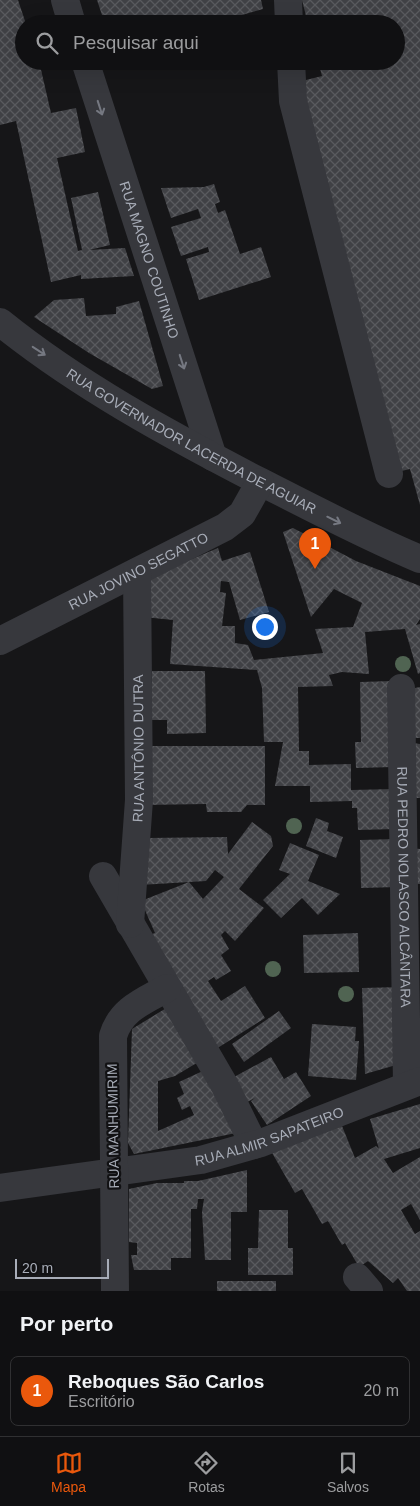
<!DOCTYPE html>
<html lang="pt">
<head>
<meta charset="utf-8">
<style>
  :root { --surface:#101012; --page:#1e1e20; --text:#f1f3f6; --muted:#9c9d9f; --line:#303032; --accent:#ea580c }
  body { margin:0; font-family:Helvetica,sans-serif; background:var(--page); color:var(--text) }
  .scale { position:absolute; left:15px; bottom:12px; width:94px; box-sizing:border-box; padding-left:5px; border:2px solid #a8adb8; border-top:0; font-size:14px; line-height:18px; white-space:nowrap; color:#a8adb8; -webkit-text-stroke:4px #111113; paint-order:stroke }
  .you { position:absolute; left:264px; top:626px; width:18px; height:18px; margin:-12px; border:4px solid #fff; border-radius:50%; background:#1a73e8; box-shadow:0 0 0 8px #1a73e833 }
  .badge { display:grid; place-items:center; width:32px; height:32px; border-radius:50%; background:var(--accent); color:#fff; font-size:16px; font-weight:700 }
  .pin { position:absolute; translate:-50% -41px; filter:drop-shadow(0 1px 2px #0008) }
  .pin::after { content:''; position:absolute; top:26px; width:18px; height:15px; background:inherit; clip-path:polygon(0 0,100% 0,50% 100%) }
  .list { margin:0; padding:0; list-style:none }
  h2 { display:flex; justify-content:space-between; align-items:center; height:65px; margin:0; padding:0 20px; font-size:21px }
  h2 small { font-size:16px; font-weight:400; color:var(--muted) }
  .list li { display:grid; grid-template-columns:32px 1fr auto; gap:15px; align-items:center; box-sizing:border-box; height:70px; margin:0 10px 10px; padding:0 10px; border:1px solid var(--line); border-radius:8px }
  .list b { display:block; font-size:19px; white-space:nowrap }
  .list p { margin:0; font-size:16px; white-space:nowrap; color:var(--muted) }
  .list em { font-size:16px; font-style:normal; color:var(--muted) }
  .icon { flex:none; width:28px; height:28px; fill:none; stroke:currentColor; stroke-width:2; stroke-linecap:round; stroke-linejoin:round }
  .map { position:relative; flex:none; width:420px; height:1291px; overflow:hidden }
  .search { position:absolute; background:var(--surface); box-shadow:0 5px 20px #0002; left:15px; right:15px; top:15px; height:55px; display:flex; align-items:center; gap:12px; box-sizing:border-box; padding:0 18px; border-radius:28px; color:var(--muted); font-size:19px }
  .sheet { height:145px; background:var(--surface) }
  nav { display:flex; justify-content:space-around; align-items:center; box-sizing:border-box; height:70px; border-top:1px solid var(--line); background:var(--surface); font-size:14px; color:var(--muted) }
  nav a { display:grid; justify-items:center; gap:2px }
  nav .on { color:var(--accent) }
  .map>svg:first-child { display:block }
</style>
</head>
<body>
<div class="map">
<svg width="420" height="1291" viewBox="0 0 420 1291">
  <defs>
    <pattern id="building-cross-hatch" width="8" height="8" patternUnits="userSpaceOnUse" patternTransform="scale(1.25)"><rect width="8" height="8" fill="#404145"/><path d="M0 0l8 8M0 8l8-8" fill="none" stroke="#595a5e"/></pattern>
  </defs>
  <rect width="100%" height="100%" fill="#161618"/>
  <!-- building -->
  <path fill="url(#building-cross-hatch)" d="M0 0H18L26 24H24V61H39L51 113 76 108 85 152 57 158 78 251 82 250 71 198 98 192 110 245 89 250 125 248 134 276 81 279V275L51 282 16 121 0 125Z
    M97 0H261L263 9 210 24H105Z
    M302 0H420V505L410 469 393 473 298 82 322 76 318 61H396V24H308Z
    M214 184 220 202 215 204 218 213 225 210 240 254 261 247 271 277 199 300 186 259 209 252 208 247 181 256 171 227 201 218 198 209 171 218 161 188 204 187Z
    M84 298 86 316 116 314V307L139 301 163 386 152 389 89 353 34 317 54 300Z
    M293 528 356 561 420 586V619L416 625 420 624V673L418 674 405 629 365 632 369 674 342 672 329 675 333 686 298 687 299 751H309V765L351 764V790L395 789 397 829 358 830 357 808H352V801L310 802V786H275L283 742H264L262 688 257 670 170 664 173 620 144 617 142 580 218 548 222 561 250 552 269 612 240 620 229 582 221 581 220 592 226 593 222 626H235V643L248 645 254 660 323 653 315 629 353 627 362 603 334 589 311 617 283 532Z
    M152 671H205L206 733 167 734V720H152Z
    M392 681 394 767 356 768 355 742H361L360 682Z
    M420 687V738H415L410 689Z
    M413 743 420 744V798H411Z
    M146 746H265V805H247L241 812H207L206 804 146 805Z
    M316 818 329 823 327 831 343 837 336 858 306 846Z
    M252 822 271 836 273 846 239 889 264 908 235 941 225 931 221 935 229 949 221 955 231 971 216 980 214 977 208 981 221 1001 245 986 265 1018 216 1049 145 937 155 933 141 901 189 882 203 899 224 877 215 870 206 881 140 885 148 838 227 837 228 854Z
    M396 839 398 887 361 888 360 840Z
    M290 843 319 855 308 881 340 894 318 915 302 898 281 918 263 900 290 874 279 870Z
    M409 848 420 849V884H407Z
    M358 933 359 972 304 973 303 935Z
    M401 987 403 1063 365 1074 362 988Z
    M168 1007 200 1061 175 1076 158 1081V1131L194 1115 190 1106 182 1110 177 1098 184 1094 179 1082 205 1070 236 1133 134 1154 128 1143 132 1029Z
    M279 1011 291 1028 244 1062 232 1044Z
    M312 1024 356 1027 355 1041H359L356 1080 308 1076Z
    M271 1057 284 1079 296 1072 311 1096 267 1125 251 1101 255 1098 247 1102 234 1077Z
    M420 1104V1148L384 1159 393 1173 420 1157V1220L411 1204 401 1210 415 1234 420 1231V1291H407L398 1278 393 1283 368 1261 359 1267 345 1243 342 1245 328 1221 322 1224 302 1189 295 1193 271 1151 342 1126 355 1158 376 1146 379 1149 370 1119Z
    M247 1170V1212H231V1260H205L202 1212 204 1199H198L197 1209H191V1258H171V1270H134L131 1255H137V1243L129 1242V1189L157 1183H184V1181H198Z
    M259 1210H288V1248H293V1275H248V1248H258Z
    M217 1281H276V1291H217Z"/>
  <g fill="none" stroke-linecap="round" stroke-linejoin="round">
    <!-- minor -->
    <g stroke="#37383d" stroke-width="28">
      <path d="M65 0 72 24"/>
      <path d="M288 0 289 24"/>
      <path id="s1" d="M85 61 213 457"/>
      <path d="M291 61 293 101 389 474"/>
      <path id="s2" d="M0 322C78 385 170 435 259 481 312 508 365 536 420 559"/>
      <path id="s3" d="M0 641 225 527 242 514 260 482"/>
      <path id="s4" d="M401 688 407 1085"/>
      <path d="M103 876 225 1086 254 1145"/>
      <path id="s5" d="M130 924 139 800 137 572"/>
      <path id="s6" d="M0 1188 201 1160 261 1143 420 1081"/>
      <path d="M357 1277 369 1291"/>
      <path d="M115 1291 113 1036C121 1009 144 1001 167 988"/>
    </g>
  </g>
  <!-- trees -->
  <g fill="#506452">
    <circle cx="403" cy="664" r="8"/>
    <circle cx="294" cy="826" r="8"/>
    <circle cx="273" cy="969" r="8"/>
    <circle cx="346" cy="994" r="8"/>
  </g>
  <!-- one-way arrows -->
  <defs><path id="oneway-shaft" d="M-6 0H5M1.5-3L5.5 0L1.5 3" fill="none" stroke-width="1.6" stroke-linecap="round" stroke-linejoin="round" transform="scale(1.25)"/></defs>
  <g stroke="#757881">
    <use href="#oneway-shaft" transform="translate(100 108) rotate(72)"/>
    <use href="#oneway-shaft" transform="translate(39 351) rotate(33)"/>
    <use href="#oneway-shaft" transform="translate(182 362) rotate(72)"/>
    <use href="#oneway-shaft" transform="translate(334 520) rotate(26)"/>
  </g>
  <g text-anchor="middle" stroke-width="4.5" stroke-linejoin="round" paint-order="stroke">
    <!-- street labels -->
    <g font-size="14" fill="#a8adb8" stroke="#111113">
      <text dy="5" stroke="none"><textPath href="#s1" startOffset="209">RUA MAGNO COUTINHO</textPath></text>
      <text dy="5" stroke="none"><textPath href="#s2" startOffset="226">RUA GOVERNADOR LACERDA DE AGUIAR</textPath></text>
      <text dy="5" stroke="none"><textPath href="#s3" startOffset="155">RUA JOVINO SEGATTO</textPath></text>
      <text dy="5" stroke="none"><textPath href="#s5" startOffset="176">RUA ANTÔNIO DUTRA</textPath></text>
      <text dy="5" stroke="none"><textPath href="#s4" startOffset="199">RUA PEDRO NOLASCO ALCÂNTARA</textPath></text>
      <text transform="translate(113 1126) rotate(-91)" y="5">RUA MANHUMIRIM</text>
      <text dy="5" stroke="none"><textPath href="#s6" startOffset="275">RUA ALMIR SAPATEIRO</textPath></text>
    </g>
  </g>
</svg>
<div class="scale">20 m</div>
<div class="you"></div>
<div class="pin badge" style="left:315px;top:569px">1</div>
<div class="search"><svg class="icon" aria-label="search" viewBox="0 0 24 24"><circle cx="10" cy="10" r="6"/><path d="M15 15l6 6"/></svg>Pesquisar aqui</div>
</div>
<section class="sheet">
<h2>Por perto<small></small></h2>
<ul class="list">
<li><span class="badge">1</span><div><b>Reboques São Carlos</b><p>Escritório</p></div><em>20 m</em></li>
</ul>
</section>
<nav>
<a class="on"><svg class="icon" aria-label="map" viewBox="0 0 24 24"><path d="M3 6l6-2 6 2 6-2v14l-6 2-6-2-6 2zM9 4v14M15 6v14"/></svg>Mapa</a>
<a><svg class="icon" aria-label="directions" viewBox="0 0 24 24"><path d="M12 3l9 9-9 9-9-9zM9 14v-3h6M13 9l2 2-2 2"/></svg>Rotas</a>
<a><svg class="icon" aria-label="saved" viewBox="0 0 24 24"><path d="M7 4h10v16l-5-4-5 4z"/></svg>Salvos</a>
</nav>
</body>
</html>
